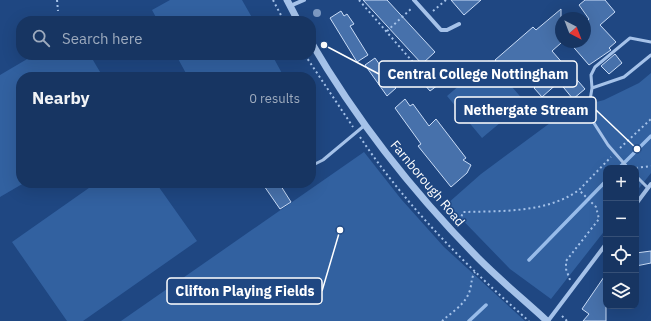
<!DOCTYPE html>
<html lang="en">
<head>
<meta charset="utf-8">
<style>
  :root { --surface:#173562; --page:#203d68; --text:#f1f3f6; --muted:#9eabbe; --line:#365077 }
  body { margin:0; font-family:"IBM Plex Sans",sans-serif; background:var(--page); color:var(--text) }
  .controls { position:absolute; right:12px; bottom:12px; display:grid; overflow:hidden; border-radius:8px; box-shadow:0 4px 16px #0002 }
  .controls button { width:36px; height:36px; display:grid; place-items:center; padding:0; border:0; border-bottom:1px solid var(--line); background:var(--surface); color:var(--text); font:20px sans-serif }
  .compass { position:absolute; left:555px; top:12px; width:36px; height:36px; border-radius:50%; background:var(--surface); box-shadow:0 4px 16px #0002; rotate:138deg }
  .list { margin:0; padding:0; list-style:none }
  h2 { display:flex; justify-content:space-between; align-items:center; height:52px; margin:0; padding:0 16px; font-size:17px }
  h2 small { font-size:13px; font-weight:400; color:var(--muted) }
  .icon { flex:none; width:22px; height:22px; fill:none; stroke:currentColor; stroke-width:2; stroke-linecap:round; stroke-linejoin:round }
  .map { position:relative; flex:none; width:651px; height:321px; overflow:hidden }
  .search { position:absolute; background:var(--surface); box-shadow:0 4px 16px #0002; left:16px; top:16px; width:300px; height:44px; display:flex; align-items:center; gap:10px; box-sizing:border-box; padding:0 14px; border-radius:16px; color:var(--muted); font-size:15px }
  .panel { position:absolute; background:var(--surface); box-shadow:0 4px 16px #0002; left:16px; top:72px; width:300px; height:116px; border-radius:16px }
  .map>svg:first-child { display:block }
</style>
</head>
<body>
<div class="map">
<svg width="651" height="321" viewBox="0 0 651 321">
  <rect width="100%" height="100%" fill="#1f4782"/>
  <!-- green -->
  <path fill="#3261a0" d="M170 0H242L254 21H158L152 10Z
    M34 55H90L103 77H21V183H24L0 197V75Z
    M176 55H272L284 77H188Z
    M489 60 525 102 482 138 447 96Z
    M651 73V173L636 192V168H606V229L551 299 510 269 447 204 481 174 569 109 604 100 639 83Z
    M364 152 401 199 444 247 525 321H121Z
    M96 183H156L197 241 83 321H67L12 242Z"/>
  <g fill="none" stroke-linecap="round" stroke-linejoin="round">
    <!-- stream -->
    <path stroke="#98bcea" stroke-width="3.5" d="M619 168 651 136
      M529 260 606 181
      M469 321 486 305"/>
  </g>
  <!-- building -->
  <path fill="#4771ab" stroke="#c9dcf7" d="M363 0H387L435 52 422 64Z
    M451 0H481L464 15Z
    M585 0H605L615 12 600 25 616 42 609 48 611 50 589 65 569 42 585 43V23L589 19 579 5Z
    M561 9V43L552 51 585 89 573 99 559 82 542 97 534 88 540 82 527 67 513 80 495 60 533 27 536 30Z
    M341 11 344 16 347 14 354 24 350 26 368 55 357 62 330 18Z
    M615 54 622 63 609 74 601 66Z
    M375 58 396 88 387 96 365 65Z
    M431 77 438 85 430 91 424 84Z
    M405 99 410 106 413 104 429 126 436 119 466 158 463 160 471 165 467 173 451 187 418 146 421 144 395 108Z
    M262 183H279L291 202 280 209Z
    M651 251V263L636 266V253Z
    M606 274V321H583L589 314 582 309Z"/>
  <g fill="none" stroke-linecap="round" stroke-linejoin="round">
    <!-- path -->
    <path stroke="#a5c2e9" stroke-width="2" stroke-dasharray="2 3" stroke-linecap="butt" d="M57 0 58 11
      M273 0 284 21
      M359 0 418 68
      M433 11 446 0
      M387 31 412 8
      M305 55 353 127
      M360 137C406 206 467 267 529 321
      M620 148 651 119
      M636 168 651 166
      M460 221 463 212C502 211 547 213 579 190
      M570 280 566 269V261L599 219 596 207 579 190 611 157
      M562 316 567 321
      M442 321C452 312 466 304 470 290 472 283 471 278 475 272"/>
    <!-- service -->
    <path stroke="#a5c2e9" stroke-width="3" d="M592 88 624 77 651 55
      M311 166 323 160 365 125
      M628 168 608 145 592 120 589 107 592 88 591 75 595 67 630 38 651 42
      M636 176 648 188"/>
    <!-- minor -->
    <path stroke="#a5c2e9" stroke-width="4" d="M414 0 441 30H447L459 24
      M290 6 304 0
      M636 204 651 184
      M548 321 606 244"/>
    <!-- tertiary -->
    <path stroke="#a5c2e9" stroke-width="7" d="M287 0 298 21
      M311 42C357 121 414 193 478 258 500 280 524 300 547 321"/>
  </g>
  <!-- trees -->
  <circle fill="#7c99c2" cx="317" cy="13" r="4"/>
  <g text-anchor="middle" stroke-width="3" stroke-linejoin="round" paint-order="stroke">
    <!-- street labels -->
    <g font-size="13" fill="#fff" stroke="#1f4782">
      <text transform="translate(428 183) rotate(50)" y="5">Farnborough Road</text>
    </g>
  </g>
  <!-- callouts -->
  <path fill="none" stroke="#fff" stroke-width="1.5" d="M324 45L379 74M637 149L596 110M340 230L322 291"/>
  <g fill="#fff" stroke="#1f4782" stroke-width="1.5">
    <circle cx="324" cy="45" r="4"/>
    <circle cx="637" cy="149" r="4"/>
    <circle cx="340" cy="230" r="4"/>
  </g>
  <g fill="#1f4782" stroke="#fff" stroke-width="1.5">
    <rect x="379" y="61" width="198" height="26" rx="4"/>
    <rect x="455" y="97" width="141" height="26" rx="4"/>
    <rect x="167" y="278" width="155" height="26" rx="4"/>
  </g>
  <g font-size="14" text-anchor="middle" font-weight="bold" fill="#fff">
    <text x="478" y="79">Central College Nottingham</text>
    <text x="526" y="115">Nethergate Stream</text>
    <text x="245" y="296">Clifton Playing Fields</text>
  </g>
</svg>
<div class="controls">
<button>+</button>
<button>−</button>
<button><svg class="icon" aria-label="locate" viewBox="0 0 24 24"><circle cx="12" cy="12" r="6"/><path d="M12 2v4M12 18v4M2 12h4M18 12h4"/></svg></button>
<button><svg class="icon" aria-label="layers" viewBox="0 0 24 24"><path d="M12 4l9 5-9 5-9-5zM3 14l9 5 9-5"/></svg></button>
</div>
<svg class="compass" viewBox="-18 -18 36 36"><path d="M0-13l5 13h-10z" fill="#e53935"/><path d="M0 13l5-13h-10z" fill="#9eabbe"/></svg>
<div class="search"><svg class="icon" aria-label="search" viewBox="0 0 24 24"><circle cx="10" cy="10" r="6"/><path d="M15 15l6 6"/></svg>Search here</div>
<section class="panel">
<h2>Nearby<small>0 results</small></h2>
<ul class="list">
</ul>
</section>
</div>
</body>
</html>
